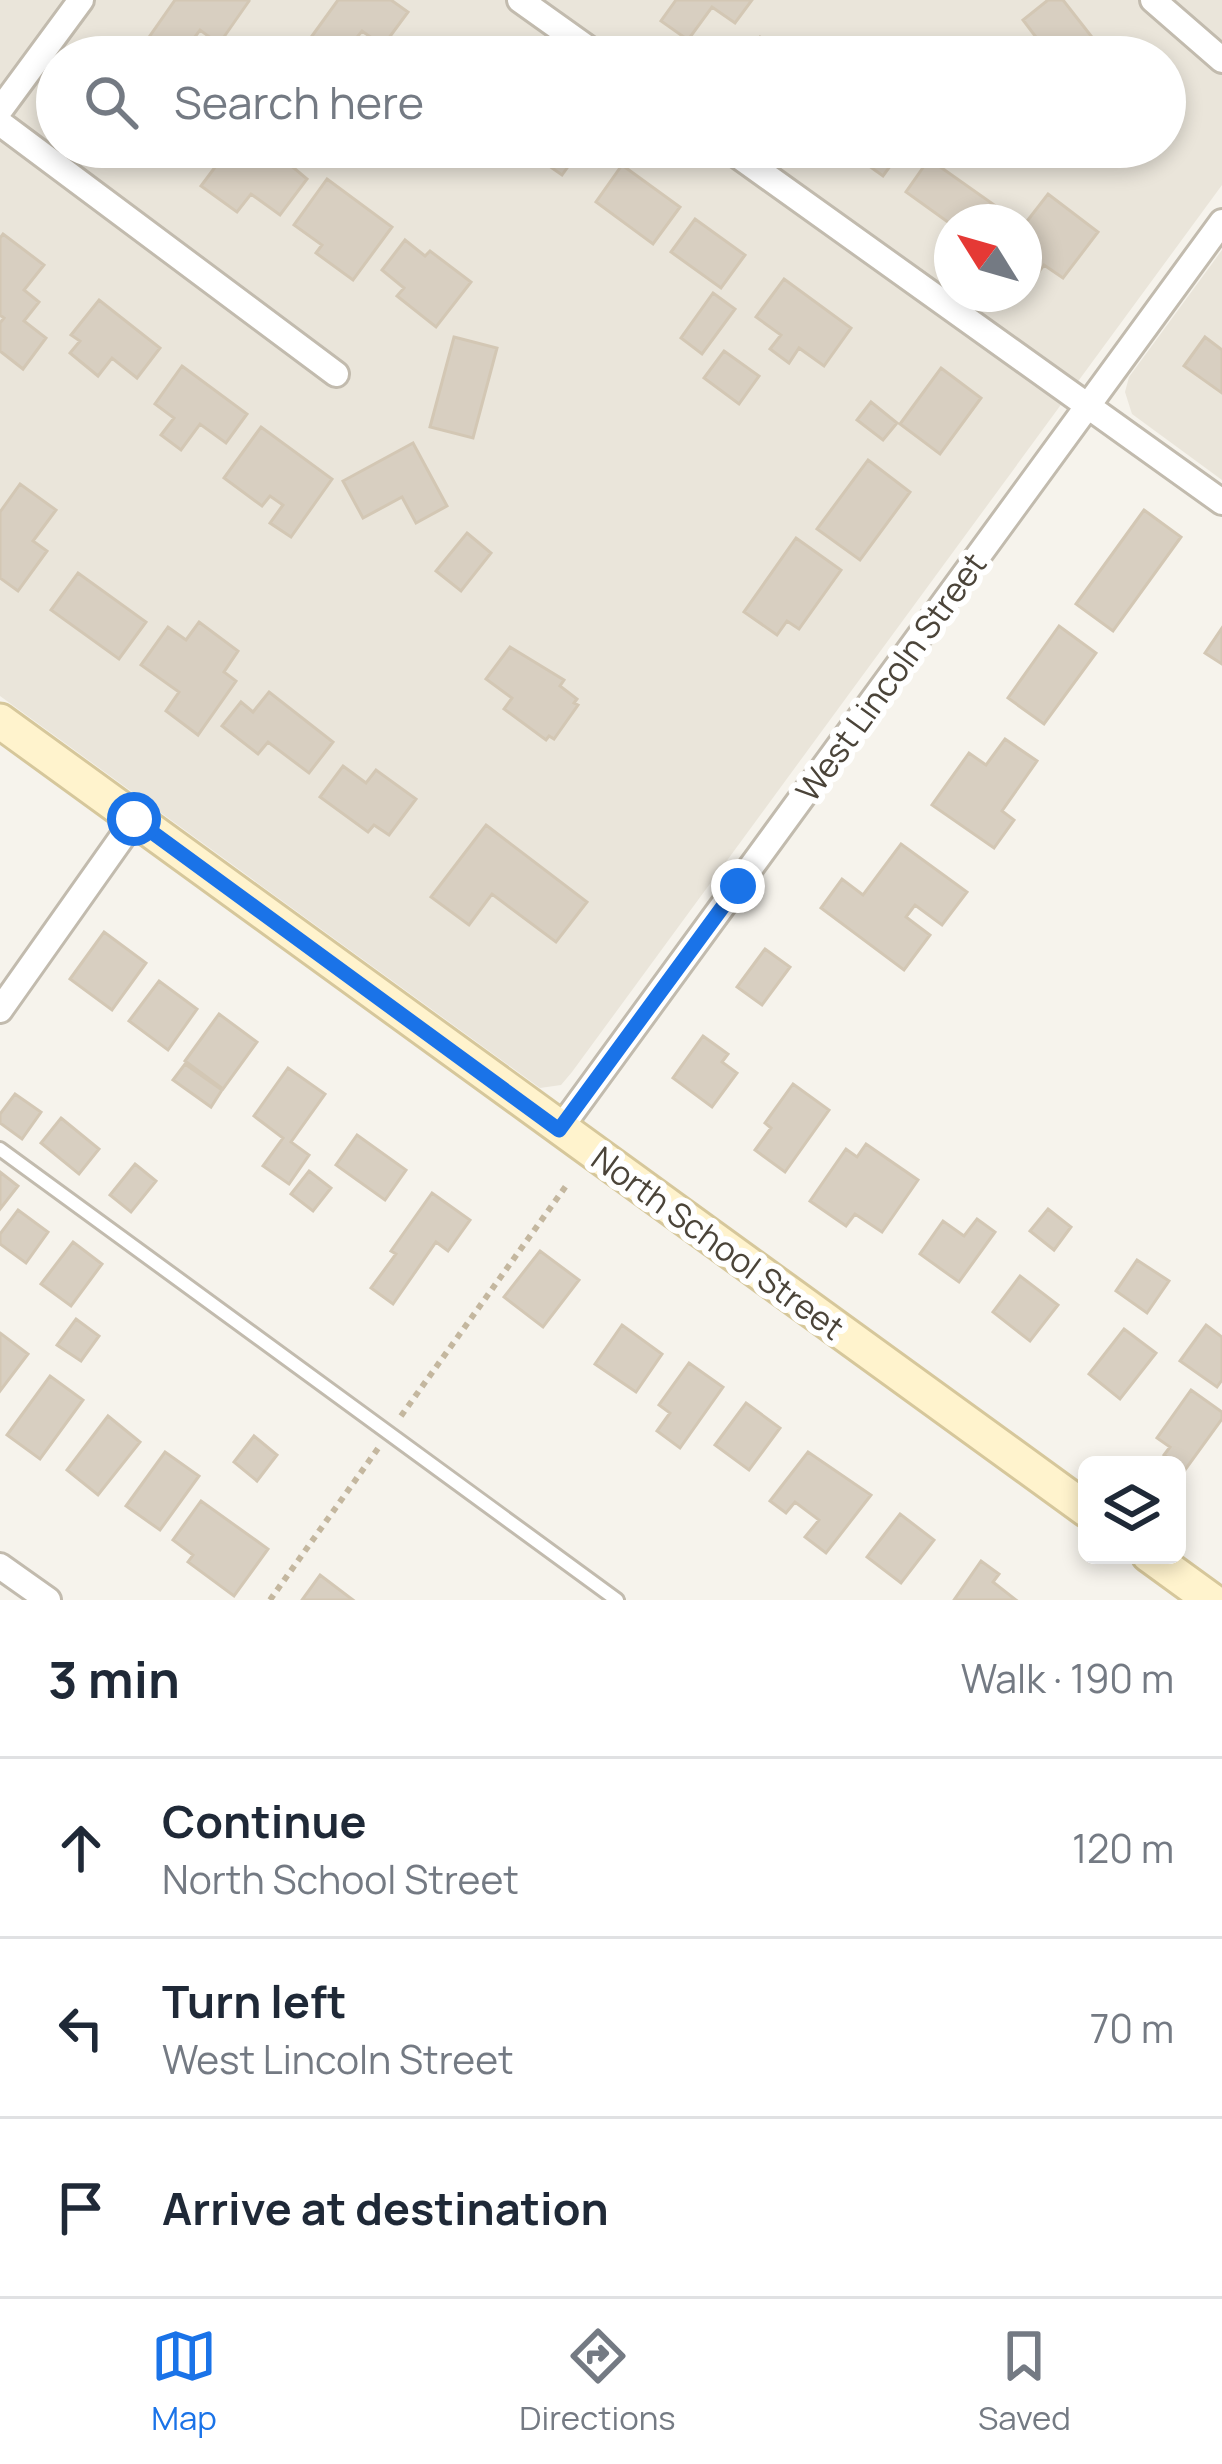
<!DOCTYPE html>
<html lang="en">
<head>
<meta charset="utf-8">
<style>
  :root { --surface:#fff; --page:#f2f2f3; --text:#1f2937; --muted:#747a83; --line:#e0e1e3; --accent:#1a73e8 }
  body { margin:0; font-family:Manrope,sans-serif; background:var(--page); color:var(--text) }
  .controls { position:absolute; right:36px; bottom:36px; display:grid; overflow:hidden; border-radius:18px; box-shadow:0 6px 18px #0003 }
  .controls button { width:108px; height:108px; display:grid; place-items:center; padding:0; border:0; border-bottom:3px solid var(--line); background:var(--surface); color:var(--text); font:60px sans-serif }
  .compass { position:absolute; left:934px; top:204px; width:108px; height:108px; border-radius:50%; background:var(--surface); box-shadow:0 6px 18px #0003; rotate:307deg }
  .stop { position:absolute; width:36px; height:36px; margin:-27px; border:9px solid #1a73e8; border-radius:50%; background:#fff }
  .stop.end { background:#1a73e8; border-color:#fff; box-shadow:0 3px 12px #0008 }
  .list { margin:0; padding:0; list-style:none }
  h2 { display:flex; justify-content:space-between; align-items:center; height:156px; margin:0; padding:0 48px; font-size:51px }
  h2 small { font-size:39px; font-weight:400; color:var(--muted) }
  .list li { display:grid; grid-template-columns:78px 1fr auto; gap:36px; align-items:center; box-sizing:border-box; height:180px; padding:0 48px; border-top:3px solid var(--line) }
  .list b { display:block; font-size:45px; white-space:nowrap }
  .list p { margin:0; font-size:39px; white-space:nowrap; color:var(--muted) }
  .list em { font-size:39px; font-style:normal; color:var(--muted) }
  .icon { flex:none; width:66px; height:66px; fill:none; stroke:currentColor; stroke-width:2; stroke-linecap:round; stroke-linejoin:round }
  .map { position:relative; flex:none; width:1222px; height:1600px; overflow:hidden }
  .search { position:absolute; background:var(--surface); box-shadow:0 6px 18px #0003; left:36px; right:36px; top:36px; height:132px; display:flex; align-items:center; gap:30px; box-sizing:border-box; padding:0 42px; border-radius:66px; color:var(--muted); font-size:45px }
  .sheet { height:696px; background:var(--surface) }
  nav { display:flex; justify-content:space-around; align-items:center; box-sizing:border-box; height:168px; border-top:3px solid var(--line); background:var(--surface); font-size:33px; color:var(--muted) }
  nav a { display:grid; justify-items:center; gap:6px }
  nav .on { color:var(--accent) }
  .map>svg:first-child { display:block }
</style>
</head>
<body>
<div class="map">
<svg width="1222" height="1600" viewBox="0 0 1222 1600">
  <rect width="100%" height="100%" fill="#f6f3ec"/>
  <!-- residential -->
  <path fill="#eae5da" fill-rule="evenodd" d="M0 0H1222V185L572 1072 561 1085 540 1088 0 696ZM57 57H1165V147H57ZM952 222H1024V294H952Z
    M1222 250V480L1132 414 1125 392 1129 377Z"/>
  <!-- building -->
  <path fill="#d8cfc1" stroke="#d3c7b4" stroke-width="3" d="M175 0H248L249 1 219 44 200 30 180 57H164L145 43Z
    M338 0H391L408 12 383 46 362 31 341 57 312 36Z
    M676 0H752L735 23 712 7 688 40 661 21Z
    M1048 0H1063L1095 41 1075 57H1051L1023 20Z
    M760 37 788 57H745Z
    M448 40 470 57H435Z
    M938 46 953 57H929Z
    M1165 98 1183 112 1165 134Z
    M230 147H269L307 179 280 215 251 194 237 212 201 186Z
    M522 147H582L562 175Z
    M862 147H904L883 176 855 156Z
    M929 159 1000 209 991 222 952 225 906 192Z
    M622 165 680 207 653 244 596 202Z
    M327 179 392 227 353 280 316 253 322 245 294 225Z
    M1048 194 1098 232 1063 278 1044 265 1030 283 1024 278V225Z
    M695 219 745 255 721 288 671 252Z
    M3 234 44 265 24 290 39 302 24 321 46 338 23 369 0 351V323L4 318 0 315V238Z
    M405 240 425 256 430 251 471 282 436 327 397 296 404 288 382 270Z
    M784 279 851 328 824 366 799 348 789 363 770 349 781 335 756 317Z
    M713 293 735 309 702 354 681 338Z
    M99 300 160 348 137 378 112 358 98 376 70 353 80 341 71 335Z
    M454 337 497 348 473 438 430 427Z
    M1205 337 1222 350V393L1184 366Z
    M724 351 759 376 739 404 704 378Z
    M182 366 247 414 226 443 200 424 181 450 161 435 174 418 155 404Z
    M941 368 981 398 940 454 900 424Z
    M871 402 897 423 883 440 857 420Z
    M261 427 332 479 291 537 270 523 283 505 270 496 262 506 224 478Z
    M413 443 447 506 416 523 402 497 363 518 343 481Z
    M868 460 910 492 860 560 817 529Z
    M20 484 56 510 33 541 47 551 18 591 0 578V512Z
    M1144 510 1181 537 1113 631 1076 604Z
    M467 533 491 553 461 591 436 571Z
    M796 538 841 570 799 629 787 621 777 635 744 612Z
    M78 573 146 622 119 659 51 610Z
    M199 622 238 651 224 672 236 681 198 735 166 711 179 692 141 665 168 627 186 640Z
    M1059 626 1096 653 1044 724 1008 698Z
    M1222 628V664L1205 653Z
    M510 647 564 680 560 686 577 699 574 703 578 705 554 739 549 736 546 740 504 709 512 698 486 679Z
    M269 692 333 742 309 773 268 742 258 754 222 726 241 702 253 712Z
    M1005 739 1037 761 1002 811 1014 820 994 848 932 805 969 753 986 765Z
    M343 766 366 783 376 770 416 799 389 835 374 825 368 832 320 797Z
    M486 825 587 902 556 942 492 894 469 925 431 897Z
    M901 844 967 892 942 925 915 905 906 917 930 935 904 970 821 908 842 879 863 895Z
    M104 932 146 963 112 1010 70 979Z
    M765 949 790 967 762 1005 737 987Z
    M159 981 197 1009 168 1050 129 1021Z
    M219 1014 257 1042 223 1089 185 1061Z
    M703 1036 728 1054 722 1062 737 1073 712 1107 673 1078Z
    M185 1064 222 1090 211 1107 173 1080Z
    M288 1068 325 1094 291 1142 309 1155 289 1184 263 1166 283 1138 254 1116Z
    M793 1084 829 1110 785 1172 755 1150 771 1128 765 1123Z
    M15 1094 41 1112 22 1139 0 1123V1114Z
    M61 1118 99 1149 79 1174 41 1143Z
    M357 1135 406 1170 385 1200 336 1165Z
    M866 1144 918 1180 882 1232 855 1214 846 1226 810 1201 846 1149 857 1157Z
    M135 1164 156 1181 131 1212 110 1195Z
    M309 1171 331 1188 313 1211 291 1194Z
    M0 1172 18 1186 0 1209Z
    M432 1193 470 1220 448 1251 436 1242 393 1304 371 1288 396 1254 391 1251Z
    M1048 1209 1071 1227 1054 1250 1030 1231Z
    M18 1210 48 1232 26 1263 0 1244V1234Z
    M977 1219 995 1232 959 1282 920 1254 943 1221 964 1236Z
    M73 1242 102 1264 71 1306 41 1284Z
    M540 1251 579 1280 543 1327 504 1297Z
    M1137 1260 1169 1281 1147 1313 1116 1291Z
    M1020 1276 1058 1305 1030 1341 993 1312Z
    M76 1319 99 1336 81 1361 57 1345Z
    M622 1325 662 1354 636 1392 595 1364Z
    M1206 1325 1222 1337V1380L1217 1387 1180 1361Z
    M1124 1329 1156 1353 1120 1399 1089 1374Z
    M0 1333 28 1354 0 1391Z
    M689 1363 723 1387 680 1448 657 1431 670 1413 659 1405Z
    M50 1376 83 1400 40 1459 7 1435Z
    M1191 1390 1222 1412V1419L1185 1470 1164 1455 1170 1447 1157 1438Z
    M746 1403 780 1428 749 1470 715 1445Z
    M108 1416 140 1442 98 1495 67 1470Z
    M254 1436 277 1455 257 1481 234 1462Z
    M165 1452 199 1476 160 1530 126 1506Z
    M808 1452 871 1495 826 1553 805 1537 819 1520 795 1502 786 1513 770 1501Z
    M201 1501 268 1549 234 1596 188 1562 193 1555 173 1540Z
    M900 1514 934 1540 901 1583 867 1557Z
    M981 1561 999 1574 993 1582 1016 1600H954Z
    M320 1575 353 1600H302Z"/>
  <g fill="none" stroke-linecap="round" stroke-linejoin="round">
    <!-- lane casing -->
    <g stroke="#c2bbae" stroke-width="18">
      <path id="lane" d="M0 1149 617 1600"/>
    </g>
    <!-- street casing -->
    <g stroke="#c2bbae" stroke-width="30">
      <path id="street" d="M520 0 600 57
        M1153 0 1222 60
        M0 110 81 0
        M0 123 336 374
        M726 147 1222 502
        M0 1010 135 819
        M559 1130 1222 222
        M0 1566 48 1600"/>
    </g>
    <!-- secondary casing -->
    <g stroke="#d6c79b" stroke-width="39">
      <path id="secondary" d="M0 721 1087 1510
        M1149 1555 1211 1600"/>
    </g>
    <!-- path -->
    <path stroke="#c4b79f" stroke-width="6" stroke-dasharray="6 6" stroke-linecap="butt" d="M401 1416 566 1186
      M270 1600 379 1447"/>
    <!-- lane -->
    <use href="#lane" stroke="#fff" stroke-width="12"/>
    <!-- street -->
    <use href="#street" stroke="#fff" stroke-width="24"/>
    <!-- secondary -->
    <use href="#secondary" stroke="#fff3cd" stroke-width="33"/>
  </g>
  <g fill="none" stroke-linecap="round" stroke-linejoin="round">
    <!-- route -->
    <path stroke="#1a73e8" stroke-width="15" d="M134 819 559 1130 738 886"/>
  </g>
  <g text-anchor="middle" stroke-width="12" stroke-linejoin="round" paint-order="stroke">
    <!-- street labels -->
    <g font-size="33" fill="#4b4439" stroke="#fff">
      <text transform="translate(891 677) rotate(-54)" y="12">West Lincoln Street</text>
      <text transform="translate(718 1243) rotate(36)" y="12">North School Street</text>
    </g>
  </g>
</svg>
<div class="controls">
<button><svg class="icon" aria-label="layers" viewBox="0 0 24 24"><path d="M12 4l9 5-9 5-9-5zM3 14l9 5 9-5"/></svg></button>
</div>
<svg class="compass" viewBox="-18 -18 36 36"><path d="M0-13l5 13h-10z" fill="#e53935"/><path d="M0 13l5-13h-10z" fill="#747a83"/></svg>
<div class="stop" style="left:134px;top:819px"></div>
<div class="stop end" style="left:738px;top:886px"></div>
<div class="search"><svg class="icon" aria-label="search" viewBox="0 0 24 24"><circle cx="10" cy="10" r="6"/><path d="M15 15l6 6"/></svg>Search here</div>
</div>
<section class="sheet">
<h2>3 min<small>Walk · 190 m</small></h2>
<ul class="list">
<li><svg class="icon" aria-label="ahead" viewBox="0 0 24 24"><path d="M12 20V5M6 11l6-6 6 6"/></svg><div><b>Continue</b><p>North School Street</p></div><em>120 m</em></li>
<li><svg class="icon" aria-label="left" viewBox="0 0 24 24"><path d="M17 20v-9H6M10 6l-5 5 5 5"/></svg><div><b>Turn left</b><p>West Lincoln Street</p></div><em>70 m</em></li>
<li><svg class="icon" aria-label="arrive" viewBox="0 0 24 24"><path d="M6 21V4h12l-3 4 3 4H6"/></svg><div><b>Arrive at destination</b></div></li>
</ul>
</section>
<nav>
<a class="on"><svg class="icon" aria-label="map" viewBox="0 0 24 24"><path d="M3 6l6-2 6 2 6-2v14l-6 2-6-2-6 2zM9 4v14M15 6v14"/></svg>Map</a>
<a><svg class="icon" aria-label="directions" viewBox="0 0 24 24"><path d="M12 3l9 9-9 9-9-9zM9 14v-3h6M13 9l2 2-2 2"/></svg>Directions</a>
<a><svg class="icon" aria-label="saved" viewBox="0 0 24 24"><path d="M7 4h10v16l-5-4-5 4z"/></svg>Saved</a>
</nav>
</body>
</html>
